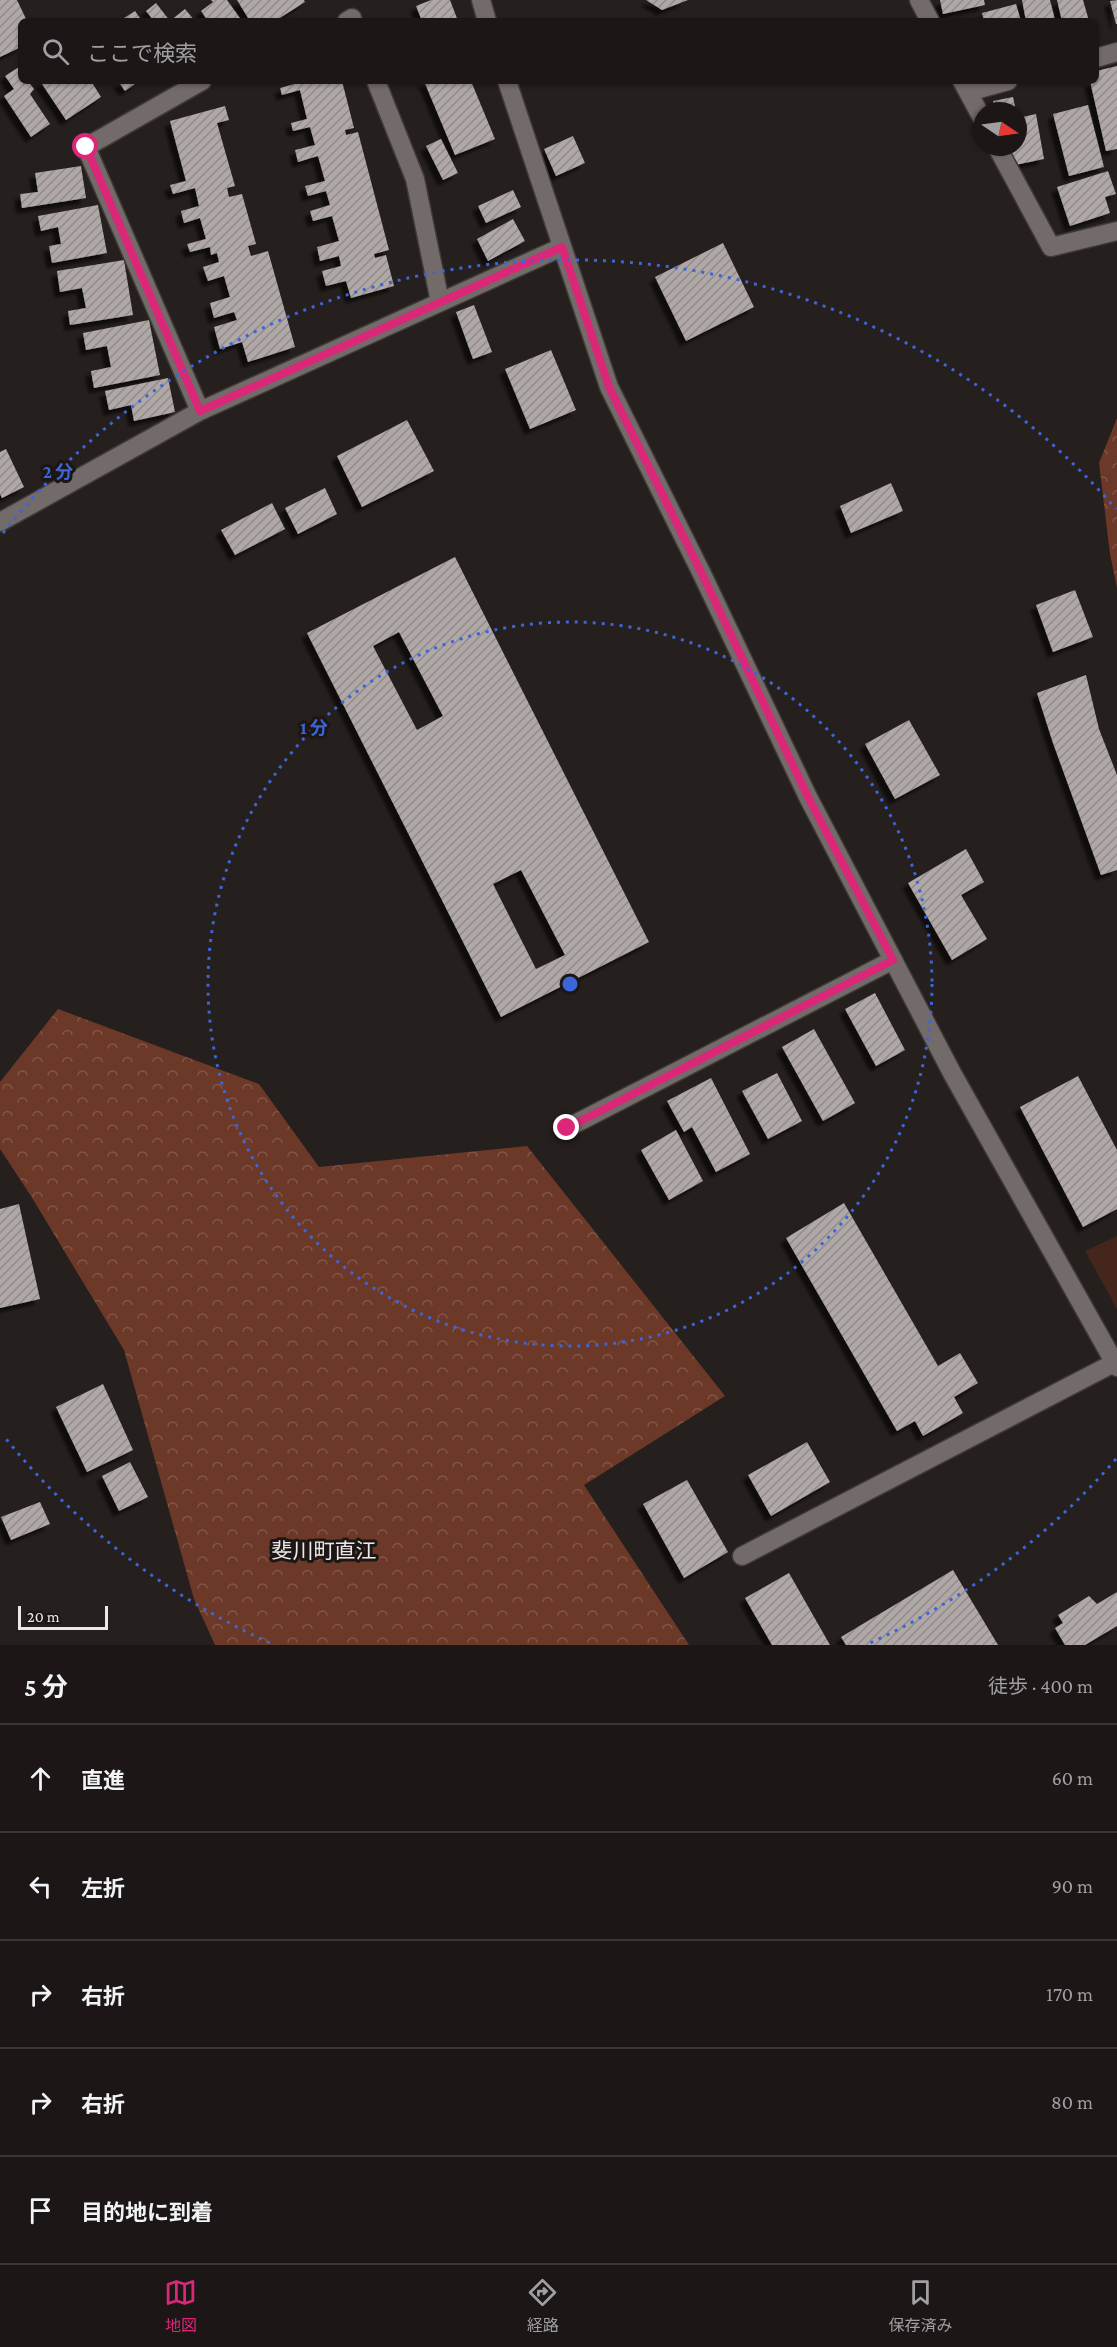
<!DOCTYPE html>
<html lang="ja">
<head>
<meta charset="utf-8">
<style>
  :root { --surface:#1c1716; --page:#292423; --text:#f1f3f6; --muted:#a09fa1; --line:#3a3635; --accent:#db2777 }
  body { margin:0; font-family:"Crimson Pro","Noto Sans JP",serif; background:var(--page); color:var(--text) }
  .compass { position:absolute; left:973px; top:102px; width:54px; height:54px; border-radius:50%; background:var(--surface); box-shadow:0 2px 4px #0004; rotate:103deg }
  .scale { position:absolute; left:18px; bottom:15px; width:90px; box-sizing:border-box; padding-left:6px; border:3px solid #ece8e7; border-top:0; font-size:16px; line-height:21px; white-space:nowrap; color:#ece8e7; -webkit-text-stroke:4px #1c1614; paint-order:stroke }
  .stop { position:absolute; width:18px; height:18px; margin:-14px; border:4px solid #db2777; border-radius:50%; background:#fff }
  .stop.end { background:#db2777; border-color:#fff; box-shadow:0 2px 6px #0008 }
  .list { margin:0; padding:0; list-style:none }
  h2 { display:flex; justify-content:space-between; align-items:center; height:78px; margin:0; padding:0 24px; font-size:26px }
  h2 small { font-size:20px; font-weight:400; color:var(--muted) }
  .list li { display:grid; grid-template-columns:39px 1fr auto; gap:18px; align-items:center; box-sizing:border-box; height:108px; padding:0 24px; border-top:2px solid var(--line) }
  .list b { display:block; font-size:22px; white-space:nowrap }
  .list em { font-size:20px; font-style:normal; color:var(--muted) }
  .icon { flex:none; width:33px; height:33px; fill:none; stroke:currentColor; stroke-width:2; stroke-linecap:round; stroke-linejoin:round }
  .map { position:relative; flex:none; width:1117px; height:1645px; overflow:hidden }
  .search { position:absolute; background:var(--surface); box-shadow:0 2px 4px #0004; left:18px; right:18px; top:18px; height:66px; display:flex; align-items:center; gap:15px; box-sizing:border-box; padding:0 21px; border-radius:9px; color:var(--muted); font-size:22px }
  .sheet { height:618px; background:var(--surface) }
  nav { display:flex; justify-content:space-around; align-items:center; box-sizing:border-box; height:84px; border-top:2px solid var(--line); background:var(--surface); font-size:16px; color:var(--muted) }
  nav a { display:grid; justify-items:center; gap:3px }
  nav .on { color:var(--accent) }
  .map>svg:first-child { display:block }
</style>
</head>
<body>
<div class="map">
<svg width="1117" height="1645" viewBox="0 0 1117 1645">
  <defs>
    <pattern id="forest-crowns" width="20" height="18" patternUnits="userSpaceOnUse" patternTransform="scale(1.5)"><rect width="20" height="18" fill="#6c3929"/><path d="M2 6a3 3 0 1 1 6 0M12 15a3 3 0 1 1 6 0" fill="none" stroke="#815648"/></pattern>
    <pattern id="building-hatch" width="6" height="6" patternUnits="userSpaceOnUse" patternTransform="scale(1.5)"><rect width="6" height="6" fill="#b0a8a6"/><path d="M-1 1l2-2M0 6l6-6M5 7l2-2" fill="none" stroke="#908b89"/></pattern>
    <filter id="shadow"><feDropShadow dx="-5.5" dy="5.5" stdDeviation="1.5" flood-color="#0009"/></filter>
  </defs>
  <rect width="100%" height="100%" fill="#251f1e"/>
  <!-- green -->
  <path fill="#44261c" d="M1117 1236V1309L1085 1251Z"/>
  <!-- forest -->
  <path fill="url(#forest-crowns)" d="M1117 418V588L1110 554 1099 463Z
    M58 1009 259 1084 319 1167 527 1146 725 1396 584 1485 689 1645H215L194 1599 124 1350 31 1196 0 1149V1082Z"/>
  <!-- building -->
  <path fill="url(#building-hatch)" fill-rule="evenodd" filter="url(#shadow)" d="M0 0H17L27 21H21V47L0 57Z
    M211 0H227L242 21H208L201 11 213 2Z
    M237 0H304L305 2 275 21H250Z
    M431 0H450L458 21H422L416 6Z
    M646 0H688L662 10Z
    M940 0H984L985 5 943 14Z
    M1022 0H1050L1055 20 1026 21Z
    M1057 0H1083L1089 21H1062Z
    M1117 0V24H1116L1110 1Z
    M156 3 170 21 185 9 195 21H154L146 11Z
    M1016 4 1021 21H984L982 13Z
    M135 11 142 21H126L124 18Z
    M1117 66V149L1106 151 1090 81H1096V71Z
    M19 67 21 81H28L34 89 30 94 50 124 31 137 4 96 14 89 5 76Z
    M40 81H91L101 97 66 120Z
    M118 81H139L125 91Z
    M305 81H342L354 128 345 130 346 135 358 132 389 250 374 254 375 258 386 255 394 286 351 298 346 281 326 286 322 271 341 266 339 256 320 261 317 247 339 241 332 216 313 221 310 211 330 205 326 191 308 196 305 186 325 181 318 156 298 162 295 150 315 145 310 127 293 131 291 123 307 119 300 90 282 95 280 88Z
    M424 81H471L495 139 455 155Z
    M1013 97 1016 111H995L993 101Z
    M1088 105 1104 167 1069 176 1053 114Z
    M225 106 229 120 217 123 235 186 227 188 229 197 242 194 256 244 248 246 251 256 268 251 295 347 248 362 242 342 220 349 214 327 237 320 234 312 214 318 210 303 230 297 224 276 208 281 203 267 219 262 217 253 211 255 210 247 190 252 187 244 206 239 200 218 184 223 181 211 199 206 195 188 173 194 170 185 186 181 170 121Z
    M1036 114 1044 159 1006 167 1002 147H1018V118Z
    M573 136 585 163 556 176 544 149Z
    M441 139 458 173 443 180 426 146Z
    M81 166 86 198 22 208 20 194 38 192 35 173Z
    M1108 171 1116 194 1105 197 1110 213 1070 226 1057 187Z
    M513 190 521 207 486 223 478 206Z
    M98 205 107 253 52 263 49 246 61 244 58 227 41 231 38 216Z
    M513 219 525 241 488 261 477 239Z
    M723 243 754 307 686 341 655 277Z
    M124 260 133 315 70 325 68 311 86 308 82 288 60 292 57 271Z
    M474 305 492 352 473 359 456 312Z
    M149 320 160 375 94 388 91 371 111 367 107 346 86 350 83 333Z
    M551 350 576 410 530 429 505 369Z
    M168 378 175 412 134 421 131 405 109 410 105 391Z
    M407 420 434 471 362 507 337 456Z
    M6 449 24 487 2 498 0 494V452Z
    M891 483 903 511 851 533 840 506Z
    M325 488 337 514 298 534 285 508Z
    M272 503 285 529 235 555 221 530Z
    M455 557 649 942 501 1017 307 633ZM399 632 443 716 417 730 373 646ZM521 870 565 955 536 969 493 884Z
    M1075 590 1093 637 1053 652 1036 605Z
    M1086 675 1099 729 1117 775V870L1101 875 1053 743 1037 693Z
    M909 720 940 775 895 799 865 744Z
    M966 849 984 882 961 895 987 939 952 960 908 883Z
    M875 993 905 1050 876 1066 845 1009Z
    M814 1029 855 1103 823 1121 782 1047Z
    M777 1073 802 1121 768 1139 742 1091Z
    M1078 1076 1117 1150V1209L1083 1227 1020 1107Z
    M711 1078 750 1154 716 1172 692 1127 684 1132 667 1101Z
    M676 1130 703 1181 669 1200 641 1150Z
    M844 1203 938 1366 960 1353 978 1383 954 1397 963 1413 923 1436 915 1421 897 1431 786 1238Z
    M19 1204 40 1299 0 1308V1209Z
    M103 1384 133 1450 87 1472 56 1407Z
    M807 1442 830 1482 771 1516 748 1475Z
    M130 1462 148 1497 119 1511 102 1476Z
    M687 1480 728 1552 684 1578 643 1504Z
    M40 1502 50 1524 11 1540 1 1517Z
    M953 1570 998 1645H846L841 1637Z
    M789 1573 830 1645H772L745 1598Z
    M1117 1592V1626L1085 1645H1065L1055 1628 1063 1623 1058 1615 1089 1596 1097 1604Z"/>
  <g fill="none" stroke-linecap="round" stroke-linejoin="round">
    <!-- minor casing -->
    <g stroke="#3f3a39" stroke-width="21">
      <path id="minor" d="M919 0 930 21
        M347 21 352 18 353 21
        M1096 58 1117 52
        M376 81 415 179 440 302
        M962 81 982 118
        M968 92 1008 81
        M997 147 1051 247 1117 231
        M200 411 86 147 202 81
        M0 522 200 411 562 247
        M567 1128 893 960
        M742 1556 1114 1363"/>
    </g>
    <!-- tertiary casing -->
    <g stroke="#3f3a39" stroke-width="21">
      <path id="tertiary" d="M481 0 487 21
        M507 81 609 387 702 574 808 797 952 1073 1117 1367"/>
    </g>
    <!-- minor -->
    <use href="#minor" stroke="#736b69" stroke-width="18"/>
    <!-- tertiary -->
    <use href="#tertiary" stroke="#736b69" stroke-width="18"/>
  </g>
  <g fill="none" stroke-linecap="round" stroke-linejoin="round">
    <!-- route -->
    <path stroke="#db2777" stroke-width="8" d="M86 147 200 411 562 247 609 387 702 574 808 797 893 960 567 1128"/>
  </g>
  <!-- distance rings -->
  <g fill="none" stroke="#3c65da" stroke-width="3" stroke-dasharray="3 6">
    <circle cx="570" cy="984" r="362"/>
    <path d="M1116 1459A724 724 0 0 1 870 1643M270 1643A724 724 0 0 1 3 1435M3 533A724 724 0 0 1 1116 509"/>
  </g>
  <g text-anchor="middle" stroke-width="6" stroke-linejoin="round" paint-order="stroke">
    <!-- quarter labels -->
    <g font-size="21" fill="#ece8e7" stroke="#1c1614">
      <text x="324" y="1558">斐川町直江</text>
    </g>
  </g>
  <circle cx="570" cy="984" r="9" fill="#3c65da" stroke="#1c1614" stroke-width="3"/>
  <g font-size="18" text-anchor="middle" font-weight="bold" fill="#3c65da" stroke="#1c1614" stroke-width="6" stroke-linejoin="round" paint-order="stroke">
    <text x="58" y="478">2 分</text>
    <text x="314" y="734">1 分</text>
  </g>
</svg>
<svg class="compass" viewBox="-18 -18 36 36"><path d="M0-13l5 13h-10z" fill="#e53935"/><path d="M0 13l5-13h-10z" fill="#a09fa1"/></svg>
<div class="scale">20 m</div>
<div class="stop" style="left:86px;top:147px"></div>
<div class="stop end" style="left:567px;top:1128px"></div>
<div class="search"><svg class="icon" aria-label="search" viewBox="0 0 24 24"><circle cx="10" cy="10" r="6"/><path d="M15 15l6 6"/></svg>ここで検索</div>
</div>
<section class="sheet">
<h2>5 分<small>徒歩 · 400 m</small></h2>
<ul class="list">
<li><svg class="icon" aria-label="ahead" viewBox="0 0 24 24"><path d="M12 20V5M6 11l6-6 6 6"/></svg><div><b>直進</b></div><em>60 m</em></li>
<li><svg class="icon" aria-label="left" viewBox="0 0 24 24"><path d="M17 20v-9H6M10 6l-5 5 5 5"/></svg><div><b>左折</b></div><em>90 m</em></li>
<li><svg class="icon" aria-label="right" viewBox="0 0 24 24"><path d="M7 20v-9h11M14 6l5 5-5 5"/></svg><div><b>右折</b></div><em>170 m</em></li>
<li><svg class="icon" aria-label="right" viewBox="0 0 24 24"><path d="M7 20v-9h11M14 6l5 5-5 5"/></svg><div><b>右折</b></div><em>80 m</em></li>
<li><svg class="icon" aria-label="arrive" viewBox="0 0 24 24"><path d="M6 21V4h12l-3 4 3 4H6"/></svg><div><b>目的地に到着</b></div></li>
</ul>
</section>
<nav>
<a class="on"><svg class="icon" aria-label="map" viewBox="0 0 24 24"><path d="M3 6l6-2 6 2 6-2v14l-6 2-6-2-6 2zM9 4v14M15 6v14"/></svg>地図</a>
<a><svg class="icon" aria-label="directions" viewBox="0 0 24 24"><path d="M12 3l9 9-9 9-9-9zM9 14v-3h6M13 9l2 2-2 2"/></svg>経路</a>
<a><svg class="icon" aria-label="saved" viewBox="0 0 24 24"><path d="M7 4h10v16l-5-4-5 4z"/></svg>保存済み</a>
</nav>
</body>
</html>
